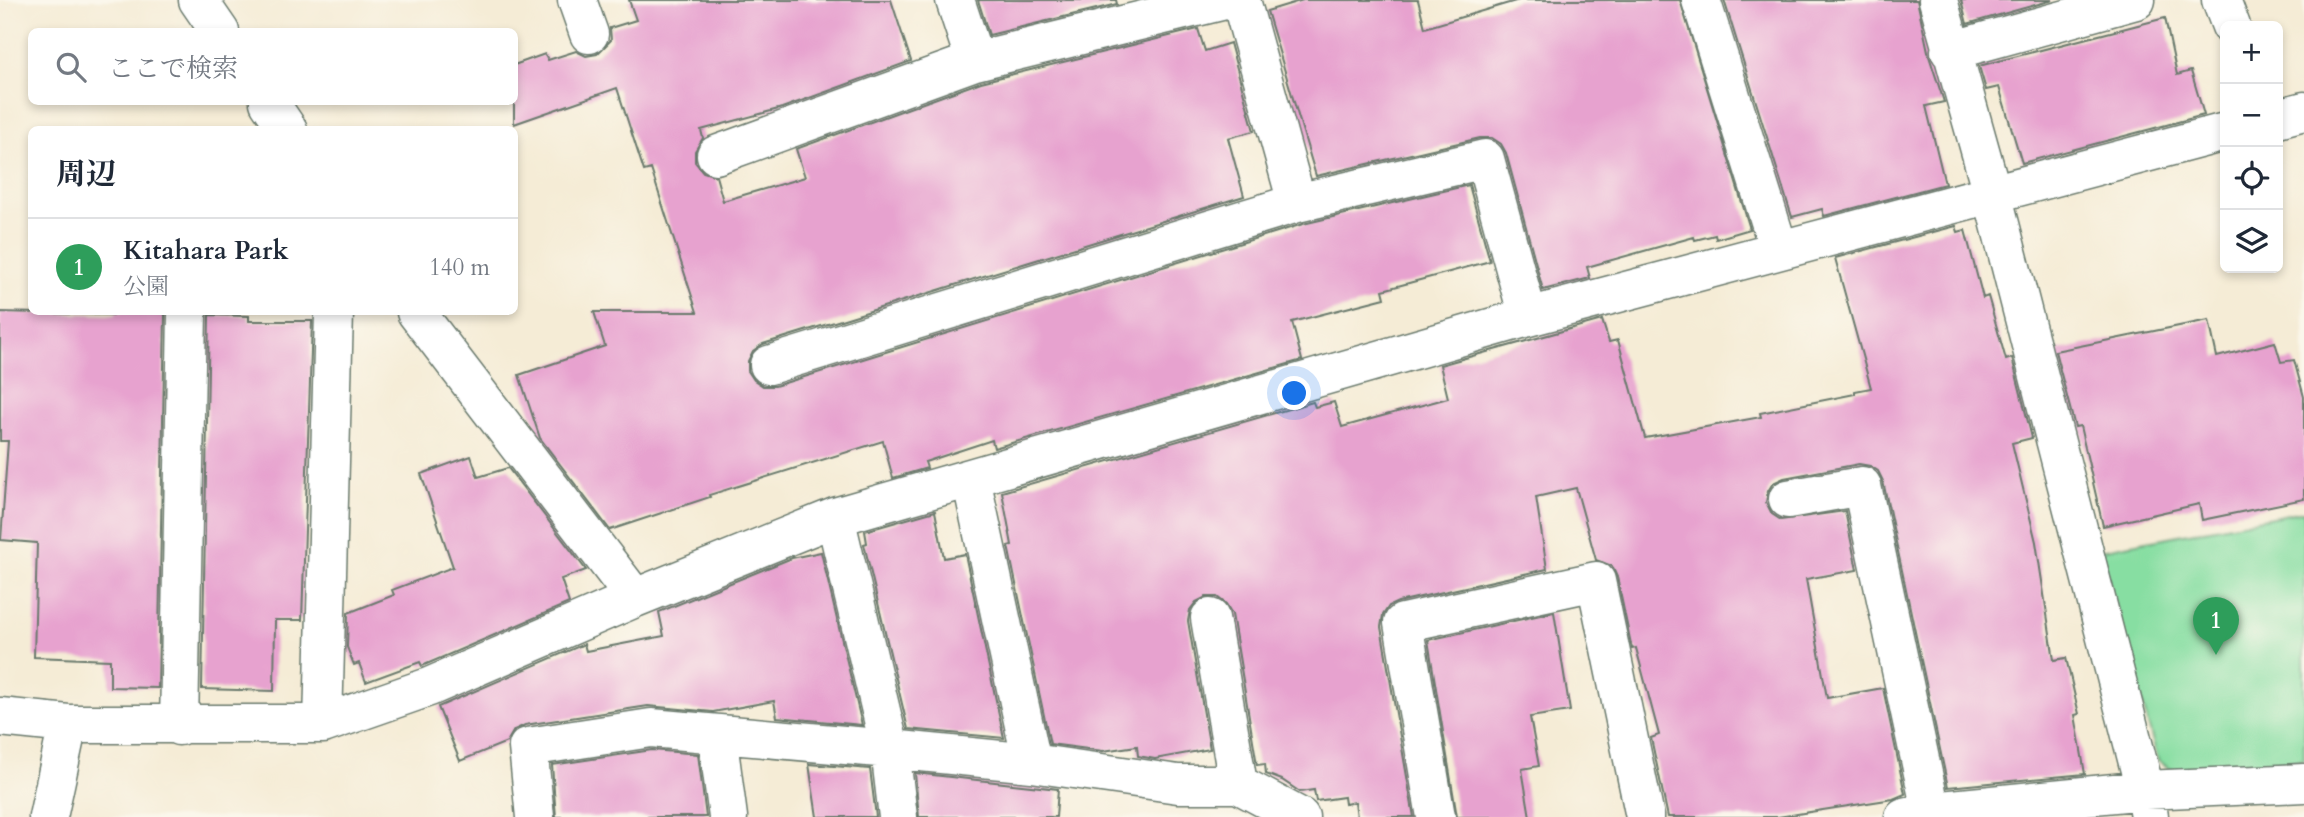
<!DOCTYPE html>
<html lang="ja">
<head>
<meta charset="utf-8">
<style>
  :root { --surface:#fff; --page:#f2f2f3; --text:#1f2937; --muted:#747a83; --line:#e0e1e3; --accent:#b45309 }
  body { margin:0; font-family:Cardo,"Noto Serif JP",serif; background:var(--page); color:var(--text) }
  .controls { position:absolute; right:21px; top:21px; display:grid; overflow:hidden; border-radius:10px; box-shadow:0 4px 10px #0003 }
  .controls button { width:63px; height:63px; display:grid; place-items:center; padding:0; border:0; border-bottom:2px solid var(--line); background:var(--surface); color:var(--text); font:35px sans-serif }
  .you { position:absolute; left:1295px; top:394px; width:24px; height:24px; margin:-18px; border:5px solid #fff; border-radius:50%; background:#1a73e8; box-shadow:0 0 0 10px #1a73e833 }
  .badge { display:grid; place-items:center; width:46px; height:46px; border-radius:50%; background:var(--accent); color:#fff; font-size:23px; font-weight:700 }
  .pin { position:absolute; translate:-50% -58px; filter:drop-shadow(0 2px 4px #0008) }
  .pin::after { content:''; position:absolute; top:37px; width:24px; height:21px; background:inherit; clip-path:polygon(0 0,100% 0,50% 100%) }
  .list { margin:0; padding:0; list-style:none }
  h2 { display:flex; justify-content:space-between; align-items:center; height:91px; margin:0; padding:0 28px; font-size:30px }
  h2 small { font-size:23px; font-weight:400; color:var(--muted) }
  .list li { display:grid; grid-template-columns:46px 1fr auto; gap:21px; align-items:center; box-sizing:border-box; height:98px; padding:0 28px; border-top:2px solid var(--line) }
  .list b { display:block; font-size:26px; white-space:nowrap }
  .list p { margin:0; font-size:23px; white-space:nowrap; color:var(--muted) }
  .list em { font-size:23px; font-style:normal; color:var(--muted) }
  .icon { flex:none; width:38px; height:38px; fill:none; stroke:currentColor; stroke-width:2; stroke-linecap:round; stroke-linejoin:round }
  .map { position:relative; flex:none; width:2304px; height:817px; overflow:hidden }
  .search { position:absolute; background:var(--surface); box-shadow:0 4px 10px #0003; left:28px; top:28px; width:490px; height:77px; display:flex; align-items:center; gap:18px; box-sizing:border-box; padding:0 24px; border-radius:10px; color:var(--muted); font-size:26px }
  .panel { position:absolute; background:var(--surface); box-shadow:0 4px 10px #0003; left:28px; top:126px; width:490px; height:189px; border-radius:10px }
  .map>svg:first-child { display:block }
</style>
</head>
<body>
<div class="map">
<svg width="2304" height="817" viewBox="0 0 2304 817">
  <rect width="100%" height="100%" fill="#fbf7ec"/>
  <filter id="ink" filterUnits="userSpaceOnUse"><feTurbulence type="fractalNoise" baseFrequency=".0143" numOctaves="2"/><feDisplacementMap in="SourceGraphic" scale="14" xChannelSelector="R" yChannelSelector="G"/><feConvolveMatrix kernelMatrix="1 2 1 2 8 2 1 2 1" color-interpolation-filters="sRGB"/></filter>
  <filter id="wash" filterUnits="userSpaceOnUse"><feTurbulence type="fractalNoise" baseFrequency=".00686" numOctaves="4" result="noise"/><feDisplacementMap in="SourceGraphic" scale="28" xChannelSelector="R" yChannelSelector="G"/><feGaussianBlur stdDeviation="1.57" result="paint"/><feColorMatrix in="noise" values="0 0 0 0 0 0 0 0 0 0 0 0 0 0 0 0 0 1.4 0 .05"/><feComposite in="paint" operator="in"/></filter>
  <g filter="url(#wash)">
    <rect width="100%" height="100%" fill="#f5ecd6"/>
    <!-- green -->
    <path fill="#87dea2" stroke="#538e6b" stroke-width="2" d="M2304 511V760L2172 770 2158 760 2100 550Z"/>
    <g id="blocks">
      <!-- building -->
      <path fill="#e7a2cf" d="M629 0H891L911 61 782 108 701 130 703 138 695 151V162L703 172 716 176 723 201 805 177 796 149 981 82 1198 29 1205 51 1230 43 1254 131 1228 138 1244 196 763 344 753 351 748 361V371L754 380 763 386H775L1303 224 1469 185 1490 261 1383 290 1385 298 1292 322 1302 360 994 448 992 440 925 462 927 468 893 478 883 441 709 495 710 497 610 530 540 438 519 375 605 346 594 312H697L651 169 644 171 617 88 514 124V65L545 54 548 60 576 51 586 56 597 54 611 40 610 28 636 20Z
        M978 0H1116L1117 4 989 35Z
        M1303 0H1418L1425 28 1519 0H1680L1750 229 1716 239 1715 235 1695 240 1694 237 1587 267 1590 278 1543 290 1506 153 1501 144 1492 138H1480L1316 176 1267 11Z
        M1724 0H1917L1929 56 1944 102 1926 106 1945 184 1824 216 1822 209 1792 217Z
        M1961 0H2053L1967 24Z
        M2165 18 2177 75 2191 71 2204 115 2022 163 1999 87 1986 90 1979 66Z
        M1956 226 1958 232 1965 230 1983 298 1988 296 2006 360 2012 358 2032 438 2012 443 2036 542 2054 660 2066 658 2079 714 2075 715 2085 774 1948 787 1883 481 1878 471 1870 466 1859 464 1784 478 1773 483 1768 491 1766 502 1772 514 1781 520 1845 511 1857 570 1806 579 1827 698 1883 688 1905 794 1893 799 1778 817H1668L1651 738 1659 735 1636 648 1632 649 1617 577 1612 566 1596 560 1576 488 1536 497 1547 569 1398 602 1389 606 1383 615 1381 627 1414 817H1357L1355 802 1345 804 1344 797 1316 801 1314 790 1300 792 1282 780 1266 774 1265 764 1257 765 1232 614 1226 604 1217 597H1206L1196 602 1190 610 1188 621 1210 749 1155 759 1138 756 1137 746 1103 751 1050 744 1008 546 1012 545 1002 492 1313 402 1315 407 1334 402 1342 427 1448 398 1440 365 1602 320 1609 342 1618 340 1645 438 1761 417 1760 413 1855 394V391L1871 388 1835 258Z
        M0 312 116 315V312H161L165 314 158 688 110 687V660L34 657 37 543 1 540 8 441H0Z
        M209 315 249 316V321H312L302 620H275L274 691 202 689Z
        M2209 320 2217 357 2275 342 2281 362 2294 360 2304 397V499L2202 520 2199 504 2103 526 2080 426 2075 427 2055 351Z
        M471 456 478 477 508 468 586 570 561 579 569 603 422 666 420 662 366 682 359 663 354 665 347 647 348 613 394 595 392 590 453 567 421 474Z
        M935 511 944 558 965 554 1004 738 908 729 864 544 867 543 865 531Z
        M821 552 862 725 777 717 774 701 713 712 648 706 525 725 514 730 507 742 460 761 438 707 584 644 586 651 664 636 659 612 792 558Z
        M1554 612 1570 711 1530 717 1539 766 1522 769 1530 817H1457L1428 640Z
        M652 750 698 754 706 817H556L552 765Z
        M809 764 870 769 876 817H817Z
        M915 773 1058 789 1056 817H919Z"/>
    </g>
  </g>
  <g filter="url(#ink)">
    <use href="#blocks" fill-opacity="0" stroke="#6a7a6d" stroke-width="2"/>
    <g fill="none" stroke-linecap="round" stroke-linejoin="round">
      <!-- street casing -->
      <g stroke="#6a7a6d" stroke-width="41">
        <path id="street" d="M198 0 220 32
          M577 0 589 34
          M955 0 975 61 1225 0
          M1701 0 1779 250
          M1938 0 1992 193 2145 790 2149 817
          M2221 0 2231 26
          M1950 51 2136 0
          M269 102 288 130
          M2278 118 2304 111
          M716 155 975 61
          M1297 203 1485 159 1528 317
          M416 312 635 598
          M769 365 1297 203 1241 0
          M971 478 1032 763
          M1788 499 1862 486 1931 811
          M835 517 890 749 898 817
          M1210 618 1238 784
          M0 717 68 724H323L429 687 635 598 835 517 1528 317 2225 132
          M323 724 334 312
          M179 726 187 312
          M717 734 728 817
          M48 817 68 724
          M535 817 528 747 651 728 890 749 1032 763 1178 784H1238L1300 817
          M1436 817 1403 623 1596 581 1645 817
          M1904 817 1931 811 2145 790 2304 783"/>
      </g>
      <!-- street -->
      <use href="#street" stroke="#fff" stroke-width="38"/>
    </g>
  </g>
</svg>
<div class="controls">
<button>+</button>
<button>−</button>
<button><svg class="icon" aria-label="locate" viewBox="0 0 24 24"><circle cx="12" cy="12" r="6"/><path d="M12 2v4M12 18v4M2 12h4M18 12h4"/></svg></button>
<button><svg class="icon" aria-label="layers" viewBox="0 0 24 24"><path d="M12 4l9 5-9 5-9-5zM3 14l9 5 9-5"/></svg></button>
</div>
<div class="you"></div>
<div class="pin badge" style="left:2216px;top:655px;background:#2e9e5b">1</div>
<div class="search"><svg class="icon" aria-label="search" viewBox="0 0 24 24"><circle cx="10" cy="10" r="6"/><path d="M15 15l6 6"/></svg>ここで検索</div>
<section class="panel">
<h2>周辺<small></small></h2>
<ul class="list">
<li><span class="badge" style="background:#2e9e5b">1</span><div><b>Kitahara Park</b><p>公園</p></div><em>140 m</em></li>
</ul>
</section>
</div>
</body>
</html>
